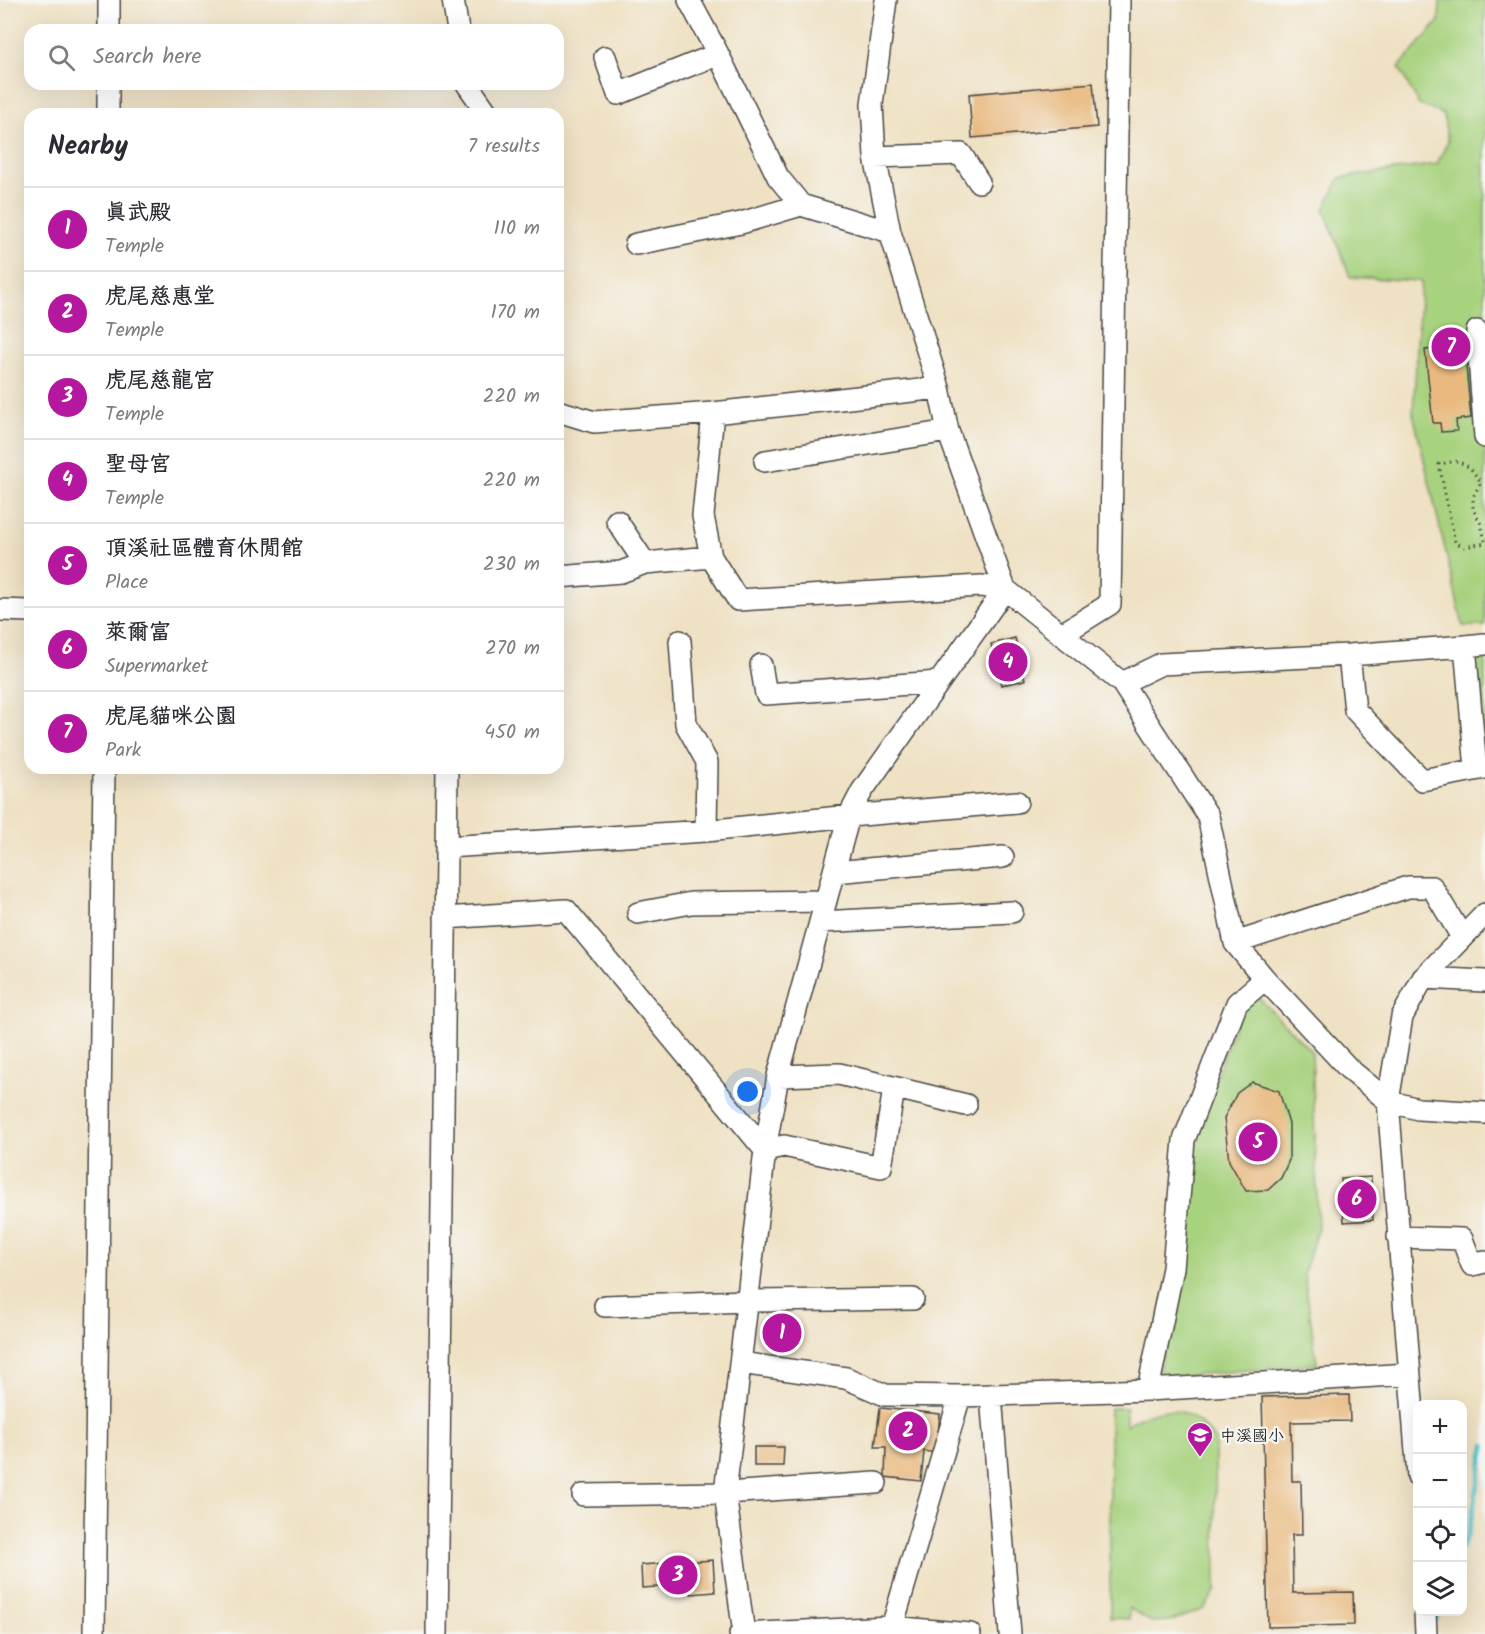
<!DOCTYPE html>
<html lang="en">
<head>
<meta charset="utf-8">
<style>
  :root { --surface:#fff; --page:#f7f7f7; --text:#2b2b33; --muted:#7c7c81; --line:#e1e1e2; --accent:#b5179e }
  body { margin:0; font-family:Kalam,"LXGW WenKai TC",sans-serif; background:var(--page); color:var(--text) }
  .controls { position:absolute; right:18px; bottom:18px; display:grid; overflow:hidden; border-radius:12px; box-shadow:0 6px 24px #0002 }
  .controls button { width:54px; height:54px; display:grid; place-items:center; padding:0; border:0; border-bottom:2px solid var(--line); background:var(--surface); color:var(--text); font:30px sans-serif }
  .you { position:absolute; left:748px; top:1092px; width:21px; height:21px; margin:-15px; border:4px solid #fff; border-radius:50%; background:#1a73e8; box-shadow:0 0 0 9px #1a73e833 }
  .badge { display:grid; place-items:center; width:39px; height:39px; border-radius:50%; background:var(--accent); color:#fff; font-size:20px; font-weight:700 }
  .pin { position:absolute; translate:-50% -50%; border:3px solid #fff; box-shadow:0 2px 6px #0006 }
  .list { margin:0; padding:0; list-style:none }
  h2 { display:flex; justify-content:space-between; align-items:center; height:78px; margin:0; padding:0 24px; font-size:26px }
  h2 small { font-size:20px; font-weight:400; color:var(--muted) }
  .list li { display:grid; grid-template-columns:39px 1fr auto; gap:18px; align-items:center; box-sizing:border-box; height:84px; padding:0 24px; border-top:2px solid var(--line) }
  .list b { display:block; font-size:22px; white-space:nowrap }
  .list p { margin:0; font-size:20px; white-space:nowrap; color:var(--muted) }
  .list em { font-size:20px; font-style:normal; color:var(--muted) }
  .icon { flex:none; width:33px; height:33px; fill:none; stroke:currentColor; stroke-width:2; stroke-linecap:round; stroke-linejoin:round }
  .map { position:relative; flex:none; width:1485px; height:1634px; overflow:hidden }
  .search { position:absolute; background:var(--surface); box-shadow:0 6px 24px #0002; left:24px; top:24px; width:540px; height:66px; display:flex; align-items:center; gap:15px; box-sizing:border-box; padding:0 21px; border-radius:18px; color:var(--muted); font-size:22px }
  .panel { position:absolute; background:var(--surface); box-shadow:0 6px 24px #0002; left:24px; top:108px; width:540px; height:666px; border-radius:18px }
  .map>svg:first-child { display:block }
</style>
</head>
<body>
<div class="map">
<svg width="1485" height="1634" viewBox="0 0 1485 1634">
  <rect width="100%" height="100%" fill="#f6f6f2"/>
  <filter id="ink" filterUnits="userSpaceOnUse"><feTurbulence type="fractalNoise" baseFrequency=".0167" numOctaves="2"/><feDisplacementMap in="SourceGraphic" scale="12" xChannelSelector="R" yChannelSelector="G"/><feConvolveMatrix kernelMatrix="1 2 1 2 8 2 1 2 1" color-interpolation-filters="sRGB"/></filter>
  <filter id="wash" filterUnits="userSpaceOnUse"><feTurbulence type="fractalNoise" baseFrequency=".008" numOctaves="4" result="noise"/><feDisplacementMap in="SourceGraphic" scale="24" xChannelSelector="R" yChannelSelector="G"/><feGaussianBlur stdDeviation="1.35" result="paint"/><feColorMatrix in="noise" values="0 0 0 0 0 0 0 0 0 0 0 0 0 0 0 0 0 1.4 0 .05"/><feComposite in="paint" operator="in"/></filter>
  <g filter="url(#wash)">
    <rect width="100%" height="100%" fill="#efe1c3"/>
    <!-- green -->
    <path fill="#a7d27e" stroke="#697e54" stroke-width="1.5" d="M1440 0H1485V626H1463L1413 413 1421 281 1350 277 1324 209 1340 178 1437 164 1448 141 1443 114 1419 105 1399 67 1439 21Z
      M1485 659V758L1472 660Z
      M1256 995 1312 1052 1318 1227 1304 1273 1317 1364 1158 1378 1195 1137 1238 1014Z
      M1110 1408H1126V1425C1163 1403 1189 1404 1215 1440L1216 1591 1204 1609 1172 1621 1151 1622 1129 1608V1619L1110 1618Z"/>
    <g fill="none" stroke-linecap="round" stroke-linejoin="round">
      <!-- stream -->
      <path stroke="#55c3ca" stroke-width="4.5" d="M1462 1548 1469 1531 1485 1445
        M1436 1619 1439 1612"/>
    </g>
    <g id="blocks">
      <!-- building -->
      <path fill="#e9b97f" d="M1093 83 1097 127 972 138 969 94Z
        M1464 346 1471 418 1456 420 1457 431 1441 432 1440 423H1433L1425 350Z
        M1015 638 1025 680 1001 685 991 644Z
        M1252 1082 1279 1091 1289 1124V1160L1281 1178 1268 1190 1246 1191 1229 1161 1224 1118 1237 1093Z
        M1371 1177 1373 1220 1344 1222 1341 1179Z
        M1349 1395 1350 1421 1291 1422 1292 1481H1301L1302 1535H1292L1293 1593 1353 1592 1354 1625 1268 1627 1262 1397Z
        M880 1408 940 1414 936 1453 924 1451 921 1481 885 1477 886 1447H875Z
        M754 1447H784L783 1466H754Z
        M713 1560 715 1592 691 1594V1585L642 1588 641 1565Z"/>
    </g>
  </g>
  <g filter="url(#ink)">
    <use href="#blocks" fill-opacity="0" stroke="#484642" stroke-width="1.5"/>
    <g fill="none" stroke-linecap="round" stroke-linejoin="round">
      <!-- minor casing -->
      <g stroke="#484642" stroke-width="24">
        <path id="minor" d="M453 0 458 30
          M689 0 718 54 778 177 801 205 890 232
          M886 0 872 104 875 157 890 232 939 388 948 431 1005 589
          M109 30V0
          M605 57 618 94 718 54
          M467 84 488 114
          M108 114V84
          M875 157 961 154 979 182
          M636 244 741 223 801 205
          M1477 331 1485 437
          M558 411 594 422 713 413
          M765 461 948 431
          M617 521 645 563
          M711 557 738 600 981 586 1005 589 1122 683 1208 816 1235 943 1265 979 1349 1069 1388 1101 1418 1109 1485 1113
          M558 577 621 572 645 563 711 557 703 516 713 413 939 388
          M0 610 30 611
          M1062 634 1110 604 1119 0
          M680 641 686 724 707 762 706 831
          M1349 655 1355 710 1422 780 1485 768
          M761 665 766 694 939 682
          M1122 683 1161 664 1349 655 1465 646
          M1476 769 1465 646 1485 644
          M446 847 706 831 849 816 1017 802
          M834 872 1003 857
          M638 913 691 903 826 901
          M445 918 566 910 765 1150 784 1146 881 1167 894 1089
          M820 922 1012 912
          M1235 943 1408 887H1432L1462 937
          M1423 978 1485 981
          M778 1076 839 1074 966 1105
          M1398 1237 1462 1239 1472 1265 1485 1262
          M605 1306 747 1301 913 1299
          M740 1363 846 1378 885 1395 960 1396 1148 1390 1409 1374
          M1148 1390 1173 1268 1184 1140 1237 1003 1265 979
          M991 1395 1010 1634
          M1418 1476 1388 1101 1402 1017 1423 978 1485 914
          M583 1495 725 1493 876 1483
          M1425 1612 1426 1634
          M94 1634 104 768
          M437 1634 447 768
          M740 1634 891 1627 970 1634
          M744 1634 725 1493 765 1150 778 1076 849 816 862 791 1005 589
          M890 1634 960 1396"/>
      </g>
      <!-- path -->
      <path stroke="#484642" stroke-width="3" stroke-dasharray="1.5 4.5" stroke-linecap="butt" d="M1485 541 1481 524 1473 509V497L1481 482 1470 468 1458 461 1439 464 1455 542 1464 547 1485 543"/>
      <!-- minor -->
      <use href="#minor" stroke="#fff" stroke-width="21"/>
    </g>
  </g>
  <!-- icons -->
  <defs>
    <g id="school-pin" transform="scale(1.35)"><path d="M0 17L-7.5 6A9.5 9.5 0 1 1 7.5 6Z" fill="#b5179e" stroke="#f6f6f2"/><path d="M0-5L7-2L0 1L-7-2ZM-4 1L0 2.5L4 1V4Q0 6-4 4Z" fill="#fff"/></g>
  </defs>
  <g fill-rule="evenodd">
    <use href="#school-pin" x="1200" y="1435"/>
  </g>
  <g text-anchor="middle" stroke-width="4.5" stroke-linejoin="round" paint-order="stroke">
    <!-- poi labels -->
    <g font-size="16" fill="#2b2b2b" stroke="#f6f6f2" text-anchor="start">
      <text x="1220" y="1441">中溪國小</text>
    </g>
  </g>
</svg>
<div class="controls">
<button>+</button>
<button>−</button>
<button><svg class="icon" aria-label="locate" viewBox="0 0 24 24"><circle cx="12" cy="12" r="6"/><path d="M12 2v4M12 18v4M2 12h4M18 12h4"/></svg></button>
<button><svg class="icon" aria-label="layers" viewBox="0 0 24 24"><path d="M12 4l9 5-9 5-9-5zM3 14l9 5 9-5"/></svg></button>
</div>
<div class="you"></div>
<div class="pin badge" style="left:782px;top:1333px">1</div>
<div class="pin badge" style="left:908px;top:1431px">2</div>
<div class="pin badge" style="left:678px;top:1575px">3</div>
<div class="pin badge" style="left:1008px;top:662px">4</div>
<div class="pin badge" style="left:1258px;top:1142px">5</div>
<div class="pin badge" style="left:1357px;top:1199px">6</div>
<div class="pin badge" style="left:1451px;top:347px">7</div>
<div class="search"><svg class="icon" aria-label="search" viewBox="0 0 24 24"><circle cx="10" cy="10" r="6"/><path d="M15 15l6 6"/></svg>Search here</div>
<section class="panel">
<h2>Nearby<small>7 results</small></h2>
<ul class="list">
<li><span class="badge">1</span><div><b>真武殿</b><p>Temple</p></div><em>110 m</em></li>
<li><span class="badge">2</span><div><b>虎尾慈惠堂</b><p>Temple</p></div><em>170 m</em></li>
<li><span class="badge">3</span><div><b>虎尾慈龍宮</b><p>Temple</p></div><em>220 m</em></li>
<li><span class="badge">4</span><div><b>聖母宮</b><p>Temple</p></div><em>220 m</em></li>
<li><span class="badge">5</span><div><b>頂溪社區體育休閒館</b><p>Place</p></div><em>230 m</em></li>
<li><span class="badge">6</span><div><b>萊爾富</b><p>Supermarket</p></div><em>270 m</em></li>
<li><span class="badge">7</span><div><b>虎尾貓咪公園</b><p>Park</p></div><em>450 m</em></li>
</ul>
</section>
</div>
</body>
</html>
